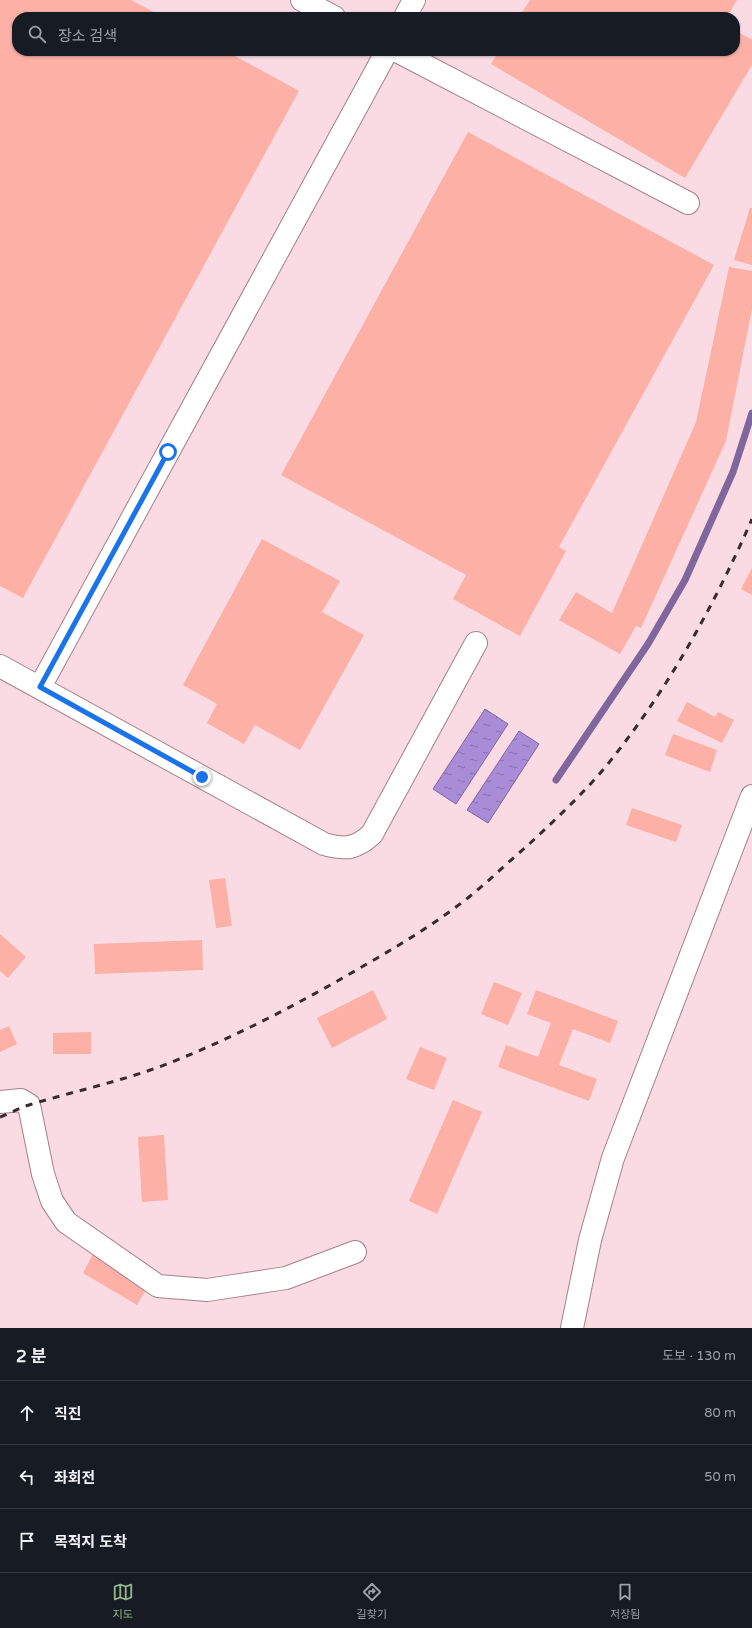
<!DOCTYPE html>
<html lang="ko">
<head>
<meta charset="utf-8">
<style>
  :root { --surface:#171b24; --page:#20242c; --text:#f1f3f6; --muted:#9ea1a6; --line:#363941; --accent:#94b68b }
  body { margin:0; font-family:"Varela Round","Noto Sans KR",sans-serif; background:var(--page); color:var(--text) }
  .stop { position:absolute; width:12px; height:12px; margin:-9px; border:3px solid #1a73e8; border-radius:50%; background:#fff }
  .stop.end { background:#1a73e8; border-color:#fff; box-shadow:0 1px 4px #0008 }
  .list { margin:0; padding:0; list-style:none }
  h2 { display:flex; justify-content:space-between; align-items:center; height:52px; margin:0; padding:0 16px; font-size:17px }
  h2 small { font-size:13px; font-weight:400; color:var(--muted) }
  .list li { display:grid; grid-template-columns:26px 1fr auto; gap:12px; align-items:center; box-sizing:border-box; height:64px; padding:0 16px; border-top:1px solid var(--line) }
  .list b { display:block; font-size:15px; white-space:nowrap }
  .list em { font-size:13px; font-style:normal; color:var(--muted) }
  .icon { flex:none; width:22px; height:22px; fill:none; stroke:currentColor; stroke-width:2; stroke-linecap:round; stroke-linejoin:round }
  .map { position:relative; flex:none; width:752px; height:1328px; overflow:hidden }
  .search { position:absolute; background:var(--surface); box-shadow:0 1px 3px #0004; left:12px; right:12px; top:12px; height:44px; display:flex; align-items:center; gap:10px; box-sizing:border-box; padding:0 14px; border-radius:16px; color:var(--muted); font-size:15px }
  .sheet { height:244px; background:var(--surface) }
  nav { display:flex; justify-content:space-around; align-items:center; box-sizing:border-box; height:56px; border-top:1px solid var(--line); background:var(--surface); font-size:11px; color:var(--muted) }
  nav a { display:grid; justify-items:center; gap:2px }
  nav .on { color:var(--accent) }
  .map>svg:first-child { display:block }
</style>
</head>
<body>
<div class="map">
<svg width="752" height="1328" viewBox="0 0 752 1328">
  <defs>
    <pattern id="water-ripples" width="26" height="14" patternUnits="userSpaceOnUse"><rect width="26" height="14" fill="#aa8bd7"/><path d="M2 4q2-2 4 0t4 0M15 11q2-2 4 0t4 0" fill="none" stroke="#8a70ad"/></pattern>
  </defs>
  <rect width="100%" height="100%" fill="#fadbe3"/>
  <!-- water -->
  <path fill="url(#water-ripples)" stroke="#80669c" d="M485 709 508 724 456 804 433 789Z
    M519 731 539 744 488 823 467 810Z"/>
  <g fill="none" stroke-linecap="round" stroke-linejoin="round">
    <!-- stream -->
    <path stroke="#80669c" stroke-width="7" d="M556 780 648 644 685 580 733 472 752 413"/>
  </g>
  <!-- building -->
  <path fill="#fcb0a6" d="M0 0H131L163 17H17V51H226L299 91 23 598 0 586Z
    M530 0H737L727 17H519Z
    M735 30 752 40V65L685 178 491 64 499 51H735Z
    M468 132 714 265 559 547 566 551 520 636 453 599 466 575 281 475Z
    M750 208H752V265L734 260Z
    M729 267 752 271V309L726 441 641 628 636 626 620 654 559 620 576 592 612 613 696 422Z
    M262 539 340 581 322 612 364 635 300 750 255 725 244 744 207 723 217 704 183 685Z
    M752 568V595L741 589Z
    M687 702 715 717 718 712 734 720 722 743 677 721Z
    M673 734 717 750 710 772 665 755Z
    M632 808 682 825 676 842 626 825Z
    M225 878 232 926 216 928 209 880Z
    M0 934 26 957 8 978 0 971Z
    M202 940 203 970 95 974 94 944Z
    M494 982 522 993 508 1025 481 1014Z
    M373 990 387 1019 332 1048 317 1018Z
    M536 990 618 1021 610 1043 573 1029 559 1065 597 1079 589 1101 498 1067 506 1045 538 1057 551 1023 527 1014Z
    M9 1026 17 1044 0 1052V1030Z
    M91 1032V1054H53V1033Z
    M420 1047 447 1058 434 1090 406 1079Z
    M453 1100 482 1112 437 1214 409 1201Z
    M164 1135 168 1200 142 1202 138 1137Z
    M93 1254 148 1286 137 1305 83 1273Z"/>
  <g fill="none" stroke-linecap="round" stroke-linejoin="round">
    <!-- minor casing -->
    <g stroke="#a4808b" stroke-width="24">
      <path id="minor" d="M302 0 334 17
        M405 17 414 0
        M397 51 688 203
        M0 666 324 844C345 850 356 849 372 834L476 643
        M40 687 387 51
        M0 1102 21 1100 29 1105 43 1174 52 1201 66 1222 158 1286 207 1290 286 1278 355 1252
        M572 1328 590 1240 613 1158 752 796"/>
    </g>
    <!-- minor -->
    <use href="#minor" stroke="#fff" stroke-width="22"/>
    <!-- rail -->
    <path stroke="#392a2f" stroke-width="3" stroke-dasharray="7 7" stroke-linecap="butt" d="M0 1117C11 1113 21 1107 32 1104 79 1090 127 1080 172 1062 237 1036 300 1003 360 968 398 946 435 924 469 897 489 881 507 863 526 847 554 821 583 794 607 765 667 691 714 606 752 519"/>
  </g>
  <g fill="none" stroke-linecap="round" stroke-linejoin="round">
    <!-- route -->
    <path stroke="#1a73e8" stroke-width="5" d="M168 452 40 687 202 777"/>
  </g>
</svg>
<div class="stop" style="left:168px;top:452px"></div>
<div class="stop end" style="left:202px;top:777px"></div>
<div class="search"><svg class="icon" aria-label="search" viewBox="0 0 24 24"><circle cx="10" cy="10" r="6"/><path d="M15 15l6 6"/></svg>장소 검색</div>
</div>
<section class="sheet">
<h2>2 분<small>도보 · 130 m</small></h2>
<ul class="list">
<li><svg class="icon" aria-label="ahead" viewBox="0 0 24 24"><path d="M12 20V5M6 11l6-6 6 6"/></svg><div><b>직진</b></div><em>80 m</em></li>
<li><svg class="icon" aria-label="left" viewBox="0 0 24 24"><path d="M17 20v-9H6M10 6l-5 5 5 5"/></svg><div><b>좌회전</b></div><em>50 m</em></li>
<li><svg class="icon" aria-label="arrive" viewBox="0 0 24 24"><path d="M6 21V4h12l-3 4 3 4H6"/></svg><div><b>목적지 도착</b></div></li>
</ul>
</section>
<nav>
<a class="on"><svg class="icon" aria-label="map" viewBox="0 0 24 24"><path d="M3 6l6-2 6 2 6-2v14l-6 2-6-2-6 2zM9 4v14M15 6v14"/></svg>지도</a>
<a><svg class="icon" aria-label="directions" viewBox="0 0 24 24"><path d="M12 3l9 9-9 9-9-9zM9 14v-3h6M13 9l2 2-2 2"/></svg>길찾기</a>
<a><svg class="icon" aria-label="saved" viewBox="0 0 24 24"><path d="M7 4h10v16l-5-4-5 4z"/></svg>저장됨</a>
</nav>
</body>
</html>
